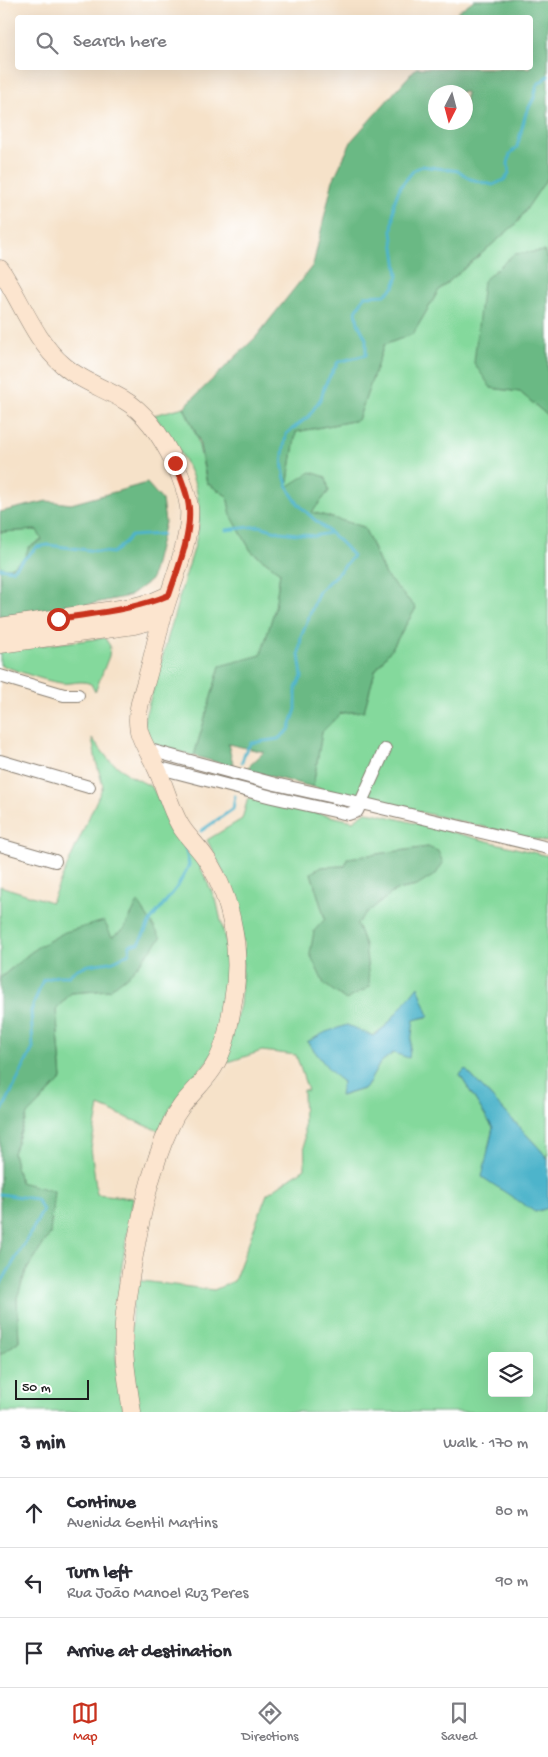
<!DOCTYPE html>
<html lang="en">
<head>
<meta charset="utf-8">
<style>
  :root { --surface:#fff; --page:#f7f7f7; --text:#2b2b33; --muted:#7c7c81; --line:#e1e1e2; --accent:#c8321e }
  body { margin:0; font-family:"Gochi Hand",sans-serif; background:var(--page); color:var(--text) }
  .controls { position:absolute; right:15px; bottom:15px; display:grid; overflow:hidden; border-radius:5px; box-shadow:0 5px 20px #0002 }
  .controls button { width:45px; height:45px; display:grid; place-items:center; padding:0; border:0; border-bottom:1px solid var(--line); background:var(--surface); color:var(--text); font:25px sans-serif }
  .compass { position:absolute; left:428px; top:85px; width:45px; height:45px; border-radius:50%; background:var(--surface); box-shadow:0 5px 20px #0002; rotate:186deg }
  .scale { position:absolute; left:15px; bottom:12px; width:74px; box-sizing:border-box; padding-left:5px; border:2px solid #1c1c1c; border-top:0; font-size:14px; line-height:18px; white-space:nowrap; color:#1c1c1c; -webkit-text-stroke:4px #fff; paint-order:stroke }
  .stop { position:absolute; width:15px; height:15px; margin:-11px; border:4px solid #c8321e; border-radius:50%; background:#fff }
  .stop.end { background:#c8321e; border-color:#fff; box-shadow:0 1px 5px #0008 }
  .list { margin:0; padding:0; list-style:none }
  h2 { display:flex; justify-content:space-between; align-items:center; height:65px; margin:0; padding:0 20px; font-size:21px }
  h2 small { font-size:16px; font-weight:400; color:var(--muted) }
  .list li { display:grid; grid-template-columns:32px 1fr auto; gap:15px; align-items:center; box-sizing:border-box; height:70px; padding:0 20px; border-top:1px solid var(--line) }
  .list b { display:block; font-size:19px; white-space:nowrap }
  .list p { margin:0; font-size:16px; white-space:nowrap; color:var(--muted) }
  .list em { font-size:16px; font-style:normal; color:var(--muted) }
  .icon { flex:none; width:28px; height:28px; fill:none; stroke:currentColor; stroke-width:2; stroke-linecap:round; stroke-linejoin:round }
  .map { position:relative; flex:none; width:548px; height:1412px; overflow:hidden }
  .search { position:absolute; background:var(--surface); box-shadow:0 5px 20px #0002; left:15px; right:15px; top:15px; height:55px; display:flex; align-items:center; gap:12px; box-sizing:border-box; padding:0 18px; border-radius:5px; color:var(--muted); font-size:19px }
  .sheet { height:275px; background:var(--surface) }
  nav { display:flex; justify-content:space-around; align-items:center; box-sizing:border-box; height:70px; border-top:1px solid var(--line); background:var(--surface); font-size:14px; color:var(--muted) }
  nav a { display:grid; justify-items:center; gap:2px }
  nav .on { color:var(--accent) }
  .map>svg:first-child { display:block }
</style>
</head>
<body>
<div class="map">
<svg width="548" height="1412" viewBox="0 0 548 1412">
  <rect width="100%" height="100%" fill="#fff"/>
  <filter id="ink" filterUnits="userSpaceOnUse"><feTurbulence type="fractalNoise" baseFrequency=".02" numOctaves="2"/><feDisplacementMap in="SourceGraphic" scale="10" xChannelSelector="R" yChannelSelector="G"/><feConvolveMatrix kernelMatrix="1 2 1 2 8 2 1 2 1" color-interpolation-filters="sRGB"/></filter>
  <filter id="wash" filterUnits="userSpaceOnUse"><feTurbulence type="fractalNoise" baseFrequency=".0096" numOctaves="4" result="noise"/><feDisplacementMap in="SourceGraphic" scale="20" xChannelSelector="R" yChannelSelector="G"/><feGaussianBlur stdDeviation="1.12" result="paint"/><feColorMatrix in="noise" values="0 0 0 0 0 0 0 0 0 0 0 0 0 0 0 0 0 1.4 0 .05"/><feComposite in="paint" operator="in"/></filter>
  <g filter="url(#wash)">
    <rect width="100%" height="100%" fill="#f6e2c9"/>
    <!-- green -->
    <path fill="#84d99c" stroke="#507a5c" fill-rule="evenodd" d="M548 177V259L544 251 491 388 520 392 548 416V842L313 787 322 732 341 713 364 711 375 671 392 648 416 608 385 575 364 527 312 512 329 491 287 488 296 432 358 420 384 345 413 334 439 290 517 223Z
      M184 407 197 437 207 483 227 496 231 515 251 551 280 572 275 608 261 656 220 666 194 756 154 744 145 732 144 720C157 677 169 634 181 591 190 558 203 534 198 499 194 467 172 440 154 415Z
      M38 530 42 540 29 547 25 558 10 568 0 567V532Z
      M105 638 110 646 109 656 95 692 91 684C80 679 71 685 61 683 40 680 20 671 0 665V650Z
      M92 738 109 760 129 775 152 787 166 813 197 860 217 903 227 948 228 995 221 1028 211 1056 171 1106 159 1131 99 1106 91 1148 97 1194 133 1198 120 1278 116 1357 124 1412H0V1355L19 1341 17 1298 26 1271 50 1234 20 1182 13 1153 27 1115 62 1079 56 1009 71 993 109 990 138 903 124 929 112 937 36 948 0 978V886L51 902 103 786 96 761Z
      M248 798 353 821 366 812 378 814 548 856V1159L539 1148 465 1069 460 1075 493 1128 488 1148 535 1212 548 1208V1412H137L129 1360 134 1280 214 1290 234 1281 267 1194 305 1168 303 1090 308 1091 296 1055 262 1051 222 1064 240 1005 244 944 225 876 207 840 242 819ZM428 847 417 886 396 890 363 915 357 924 365 945 325 919 311 873 321 867 345 866 349 858ZM418 987 428 1017 414 1019 393 1053 380 1063 366 1088 341 1096 342 1081 307 1042 347 1025 372 1036 386 1026ZM492 1356H529V1393H492Z"/>
    <!-- forest -->
    <path fill="#6bb984" stroke="#446a50" fill-rule="evenodd" d="M474 0H548V177L517 223 439 290 413 334 384 345 358 420 296 432 287 487 311 472 326 477 329 491 312 512 364 527 385 575 416 608 392 648 375 671 364 711 341 713 322 732 313 787 245 770 264 752 228 744 234 767 194 756 220 666 261 655 275 608 280 572 251 551 231 515 227 496 207 483 199 440 184 407 256 337 313 265 333 180 352 140 416 68H530V18L453 17 457 12ZM436 92H466V122H436Z
      M544 251 548 259V416L520 392 491 388 474 363 483 281 514 254Z
      M147 483 162 500 165 522 151 580 129 596 81 606 0 617V567L10 568 24 558 29 547 42 540 37 530 0 532V512L47 501 71 504Z
      M428 847 438 851 443 863 436 874 417 886 396 890 364 915 357 924 365 945 370 987 346 1000 324 984 310 954 314 931 325 919 311 873 321 867 345 866 348 858Z
      M138 902 161 938 132 972 109 990 71 993 56 1009 62 1079 27 1115 13 1153 20 1182 54 1191 50 1234 26 1271 17 1298 19 1341 0 1355V978L36 948 65 932 104 921 112 937 124 929Z"/>
    <!-- water -->
    <path fill="#4db4cb" stroke="#346874" d="M418 986 429 1016 414 1020 409 1058 393 1053 380 1063 366 1088 340 1096 342 1081C329 1073 318 1054 307 1042L326 1032 347 1025 373 1036 386 1026Z
      M465 1069 539 1148 548 1159V1208L535 1212 482 1177 493 1128 460 1075Z"/>
    <g fill="none" stroke-linecap="round" stroke-linejoin="round">
      <!-- stream -->
      <path stroke="#4db4cb" stroke-width="3" d="M226 530 259 526 280 532 314 536 329 533
        M0 568 12 570 37 547 48 545 112 553 118 549 131 536 162 534
        M242 762 245 752 251 743 278 739 289 730 296 709V688L302 677 299 654 301 637 319 591 340 571 353 556C329 523 288 513 283 468 281 458 285 444 286 434L309 416 321 398 325 385 338 362 366 355V339L358 323 356 311 365 296 385 295 394 287 398 276 392 232 394 203 400 187 414 170 422 166 459 171 470 179 493 185 504 180 509 173 508 164 510 154 517 147 526 113 534 98 537 85 548 76
        M201 831 233 809 235 796
        M0 1115 33 1048 31 1011 43 980 57 976H69C80 963 95 965 110 962 116 961 123 956 129 953L130 945 139 943 151 920 178 886 189 865 185 845
        M0 1194 36 1199 43 1210 33 1229 0 1285"/>
    </g>
  </g>
  <g filter="url(#ink)">
    <g fill="none" stroke-linecap="round" stroke-linejoin="round">
      <!-- street casing -->
      <g stroke="#897f72" stroke-width="14">
        <path id="street" d="M0 676 64 695H78
          M146 749 275 784 361 803 548 848
          M0 761 89 787
          M156 767 272 797 348 814 357 811 385 749
          M0 845 55 861"/>
      </g>
      <!-- secondary casing -->
      <g stroke="#897f72" stroke-width="19">
        <path id="secondary" d="M0 269C21 300 34 340 63 365 81 381 104 388 124 400 147 413 164 441 175 464 181 477 187 493 189 507 192 539 170 587 162 618 157 637 153 656 148 674 143 693 135 711 139 731 142 743 150 754 155 765 165 785 169 806 180 825 187 837 199 847 207 860 233 900 242 955 233 1001 229 1025 226 1048 213 1068 200 1088 180 1102 171 1124 149 1171 140 1221 131 1272 127 1297 122 1323 124 1348 125 1370 129 1391 132 1412
          M0 627 133 607 153 602 169 595
          M0 644 134 625 162 618"/>
      </g>
      <!-- street -->
      <use href="#street" stroke="#fff" stroke-width="12"/>
      <!-- secondary -->
      <use href="#secondary" stroke="#fce5cf" stroke-width="18"/>
    </g>
  </g>
  <g fill="none" stroke-linecap="round" stroke-linejoin="round" filter="url(#ink)">
    <!-- route -->
    <path stroke="#c8321e" stroke-width="6" d="M58 619C95 613 134 610 169 595 178 568 191 537 189 508 188 493 180 477 175 463"/>
  </g>
</svg>
<div class="controls">
<button><svg class="icon" aria-label="layers" viewBox="0 0 24 24"><path d="M12 4l9 5-9 5-9-5zM3 14l9 5 9-5"/></svg></button>
</div>
<svg class="compass" viewBox="-18 -18 36 36"><path d="M0-13l5 13h-10z" fill="#e53935"/><path d="M0 13l5-13h-10z" fill="#7c7c81"/></svg>
<div class="scale">50 m</div>
<div class="stop" style="left:58px;top:619px"></div>
<div class="stop end" style="left:175px;top:463px"></div>
<div class="search"><svg class="icon" aria-label="search" viewBox="0 0 24 24"><circle cx="10" cy="10" r="6"/><path d="M15 15l6 6"/></svg>Search here</div>
</div>
<section class="sheet">
<h2>3 min<small>Walk · 170 m</small></h2>
<ul class="list">
<li><svg class="icon" aria-label="ahead" viewBox="0 0 24 24"><path d="M12 20V5M6 11l6-6 6 6"/></svg><div><b>Continue</b><p>Avenida Gentil Martins</p></div><em>80 m</em></li>
<li><svg class="icon" aria-label="left" viewBox="0 0 24 24"><path d="M17 20v-9H6M10 6l-5 5 5 5"/></svg><div><b>Turn left</b><p>Rua João Manoel Ruz Peres</p></div><em>90 m</em></li>
<li><svg class="icon" aria-label="arrive" viewBox="0 0 24 24"><path d="M6 21V4h12l-3 4 3 4H6"/></svg><div><b>Arrive at destination</b></div></li>
</ul>
</section>
<nav>
<a class="on"><svg class="icon" aria-label="map" viewBox="0 0 24 24"><path d="M3 6l6-2 6 2 6-2v14l-6 2-6-2-6 2zM9 4v14M15 6v14"/></svg>Map</a>
<a><svg class="icon" aria-label="directions" viewBox="0 0 24 24"><path d="M12 3l9 9-9 9-9-9zM9 14v-3h6M13 9l2 2-2 2"/></svg>Directions</a>
<a><svg class="icon" aria-label="saved" viewBox="0 0 24 24"><path d="M7 4h10v16l-5-4-5 4z"/></svg>Saved</a>
</nav>
</body>
</html>
